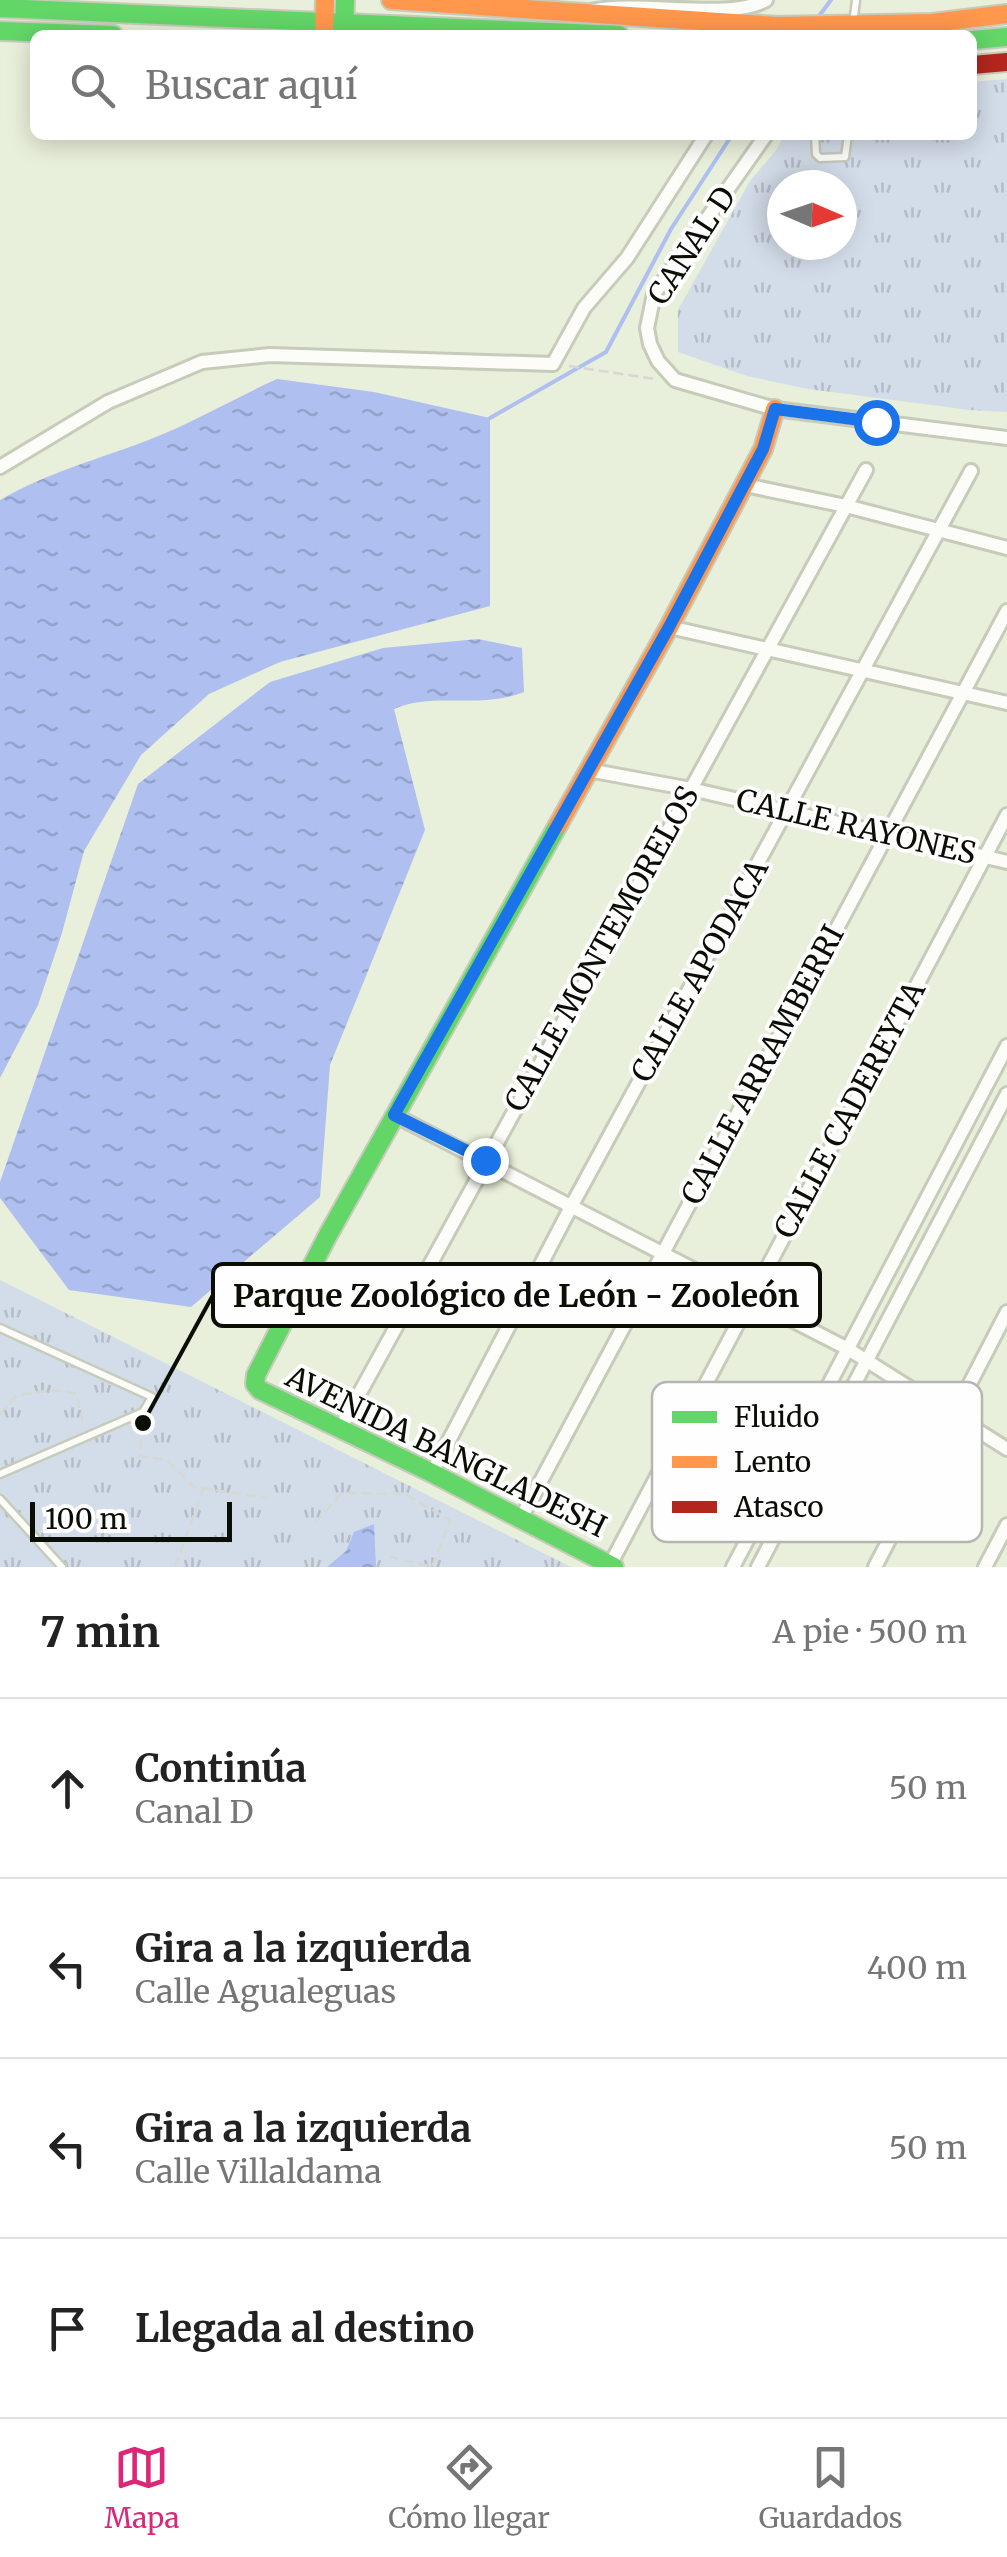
<!DOCTYPE html>
<html lang="es">
<head>
<meta charset="utf-8">
<style>
  :root { --surface:#fff; --page:#f6f6f6; --text:#222; --muted:#767676; --line:#e0e0e0; --accent:#db2777 }
  body { margin:0; font-family:Merriweather,serif; background:var(--page); color:var(--text) }
  .compass { position:absolute; left:767px; top:170px; width:90px; height:90px; border-radius:50%; background:var(--surface); box-shadow:0 5px 25px #0003; rotate:92deg }
  .scale { position:absolute; left:30px; bottom:25px; width:202px; box-sizing:border-box; padding-left:10px; border:5px solid #0b0e04; border-top:0; font-size:28px; line-height:35px; white-space:nowrap; color:#0b0e04; -webkit-text-stroke:8px #fefefe; paint-order:stroke }
  .stop { position:absolute; width:30px; height:30px; margin:-22px; border:8px solid #1a73e8; border-radius:50%; background:#fff }
  .stop.end { background:#1a73e8; border-color:#fff; box-shadow:0 2px 10px #0008 }
  .list { margin:0; padding:0; list-style:none }
  h2 { display:flex; justify-content:space-between; align-items:center; height:130px; margin:0; padding:0 40px; font-size:42px }
  h2 small { font-size:32px; font-weight:400; color:var(--muted) }
  .list li { display:grid; grid-template-columns:65px 1fr auto; gap:30px; align-items:center; box-sizing:border-box; height:180px; padding:0 40px; border-top:2px solid var(--line) }
  .list b { display:block; font-size:38px; white-space:nowrap }
  .list p { margin:0; font-size:32px; white-space:nowrap; color:var(--muted) }
  .list em { font-size:32px; font-style:normal; color:var(--muted) }
  .icon { flex:none; width:55px; height:55px; fill:none; stroke:currentColor; stroke-width:2; stroke-linecap:round; stroke-linejoin:round }
  .map { position:relative; flex:none; width:1007px; height:1567px; overflow:hidden }
  .search { position:absolute; background:var(--surface); box-shadow:0 5px 25px #0003; left:30px; right:30px; top:30px; height:110px; display:flex; align-items:center; gap:25px; box-sizing:border-box; padding:0 35px; border-radius:15px; color:var(--muted); font-size:38px }
  .sheet { height:850px; background:var(--surface) }
  nav { display:flex; justify-content:space-around; align-items:center; box-sizing:border-box; height:140px; border-top:2px solid var(--line); background:var(--surface); font-size:28px; color:var(--muted) }
  nav a { display:grid; justify-items:center; gap:5px }
  nav .on { color:var(--accent) }
  .map>svg:first-child { display:block }
</style>
</head>
<body>
<div class="map">
<svg width="1007" height="1567" viewBox="0 0 1007 1567">
  <defs>
    <pattern id="grass-tufts" width="24" height="20" patternUnits="userSpaceOnUse" patternTransform="scale(2.5)"><rect width="24" height="20" fill="#d3dde9"/><path d="M3 7l-1-3M5 7V3M7 7l1-3M15 17l-1-3M17 17v-4M19 17l1-3" fill="none" stroke="#b4bcc6"/></pattern>
    <pattern id="water-ripples" width="26" height="14" patternUnits="userSpaceOnUse" patternTransform="scale(2.5)"><rect width="26" height="14" fill="#aebff0"/><path d="M2 4q2-2 4 0t4 0M15 11q2-2 4 0t4 0" fill="none" stroke="#94a3cc"/></pattern>
  </defs>
  <rect width="100%" height="100%" fill="#e8efda"/>
  <!-- grass -->
  <path fill="url(#grass-tufts)" fill-rule="evenodd" d="M1007 79V412L970 410 808 389 747 376 678 352V310L750 181 777 149 784 135H972V82ZM782 185H842V245H782Z
    M0 1280 571 1567H0Z"/>
  <!-- water -->
  <path fill="url(#water-ripples)" d="M277 379 374 392 490 418V606L280 662 209 694 141 755 84 851 62 933 38 1005 0 1078V500C48 472 100 459 151 439 194 422 235 398 277 379Z
    M478 639 522 648 524 692C480 710 434 691 394 709L425 830 330 1065 320 1197 191 1307 69 1290 0 1198V1182L138 784 270 682 383 648Z
    M374 1524 376 1567H327L346 1551 354 1532Z"/>
  <g fill="none" stroke-linecap="round" stroke-linejoin="round">
    <!-- stream -->
    <path stroke="#aebff0" stroke-width="4" d="M816 20 831 0
      M490 418 606 352 671 229 732 135"/>
    <!-- lane casing -->
    <g stroke="#c6cbba" stroke-width="11">
      <path id="lane" d="M853 24 856 0
        M815 135 816 154 820 158 845 157 848 135
        M0 1328 152 1397 143 1412 0 1474
        M0 1499 62 1567"/>
    </g>
    <!-- street casing -->
    <g stroke="#c6cbba" stroke-width="18">
      <path id="street" d="M591 11C641 0 730 21 766 0
        M766 135 654 294 647 328 650 344 658 361 675 380 775 409 1007 438
        M0 467 108 402 202 362 270 355 553 364 584 308 627 258 706 135
        M745 485 846 506 1007 548
        M669 627 1007 703
        M588 770 691 789 1007 862
        M394 1115 848 1349 1007 1449
        M340 1429 866 470
        M432 1473 572 1205 971 471
        M520 1520 1007 611
        M610 1565 1007 815
        M733 1567 1007 1046
        M758 1567 1007 1094
        M875 1567 1007 1312
        M985 1567 1007 1525"/>
    </g>
    <!-- fast casing -->
    <g stroke="#c6cbba" stroke-width="22">
      <path id="fast" d="M0 8 619 35
        M0 31 113 35
        M344 35 345 0
        M972 40 1007 37
        M558 825 328 1235 256 1375 255 1384 260 1390 432 1473 614 1567"/>
    </g>
    <!-- slow casing -->
    <g stroke="#c6cbba" stroke-width="22">
      <path id="slow" d="M391 0 777 26 932 23 1007 14
        M324 35 325 0
        M558 825 669 627 763 449 775 409"/>
    </g>
    <!-- jam casing -->
    <g stroke="#c6cbba" stroke-width="22">
      <path id="jam" d="M972 65 1007 62"/>
    </g>
    <!-- path -->
    <path stroke="#d6d8d2" stroke-width="2.5" stroke-dasharray="10 5" stroke-linecap="butt" d="M569 366 655 379
      M0 1414 17 1395 54 1390 77 1394 83 1425
      M142 1424 140 1456 167 1460 194 1487 268 1498
      M315 1523 342 1493 405 1494 450 1520 432 1567 390 1557
      M175 1567 203 1490"/>
    <!-- lane -->
    <use href="#lane" stroke="#fcfdf9" stroke-width="6"/>
    <!-- street -->
    <use href="#street" stroke="#fcfdf9" stroke-width="12"/>
    <!-- fast -->
    <use href="#fast" stroke="#63d668" stroke-width="18"/>
    <!-- slow -->
    <use href="#slow" stroke="#ff974d" stroke-width="18"/>
    <!-- jam -->
    <use href="#jam" stroke="#b3261e" stroke-width="18"/>
  </g>
  <g fill="none" stroke-linecap="round" stroke-linejoin="round">
    <!-- route -->
    <path stroke="#1a73e8" stroke-width="12" d="M485 1160 394 1115 669 627 763 449 775 409 876 422"/>
  </g>
  <g text-anchor="middle" stroke-width="8" stroke-linejoin="round" paint-order="stroke">
    <!-- street labels -->
    <g font-size="30" fill="#0b0e04" stroke="#fefefe">
      <text transform="translate(692 246) rotate(-57)" y="10">CANAL D</text>
      <text transform="translate(856 827) rotate(13)" y="10">CALLE RAYONES</text>
      <text transform="translate(602 949) rotate(-61)" y="10">CALLE MONTEMORELOS</text>
      <text transform="translate(700 971) rotate(-61)" y="10">CALLE APODACA</text>
      <text transform="translate(763 1065) rotate(-62)" y="10">CALLE ARRAMBERRI</text>
      <text transform="translate(850 1110) rotate(-62)" y="10">CALLE CADEREYTA</text>
      <text transform="translate(446 1452) rotate(26)" y="10">AVENIDA BANGLADESH</text>
    </g>
  </g>
  <!-- legend -->
  <rect x="652" y="1382" width="330" height="160" rx="15" fill="#fefefe" stroke="#b5b6b3" stroke-width="2.5"/>
  <rect x="672" y="1411" width="45" height="12" fill="#63d668"/>
  <rect x="672" y="1456" width="45" height="12" fill="#ff974d"/>
  <rect x="672" y="1501" width="45" height="12" fill="#b3261e"/>
  <g font-size="28" fill="#0b0e04">
    <text x="734" y="1427">Fluido</text>
    <text x="734" y="1472">Lento</text>
    <text x="734" y="1517">Atasco</text>
  </g>
  <!-- callouts -->
  <path fill="none" stroke="#0b0e04" stroke-width="4" d="M143 1423L213 1295"/>
  <circle fill="#0b0e04" stroke="#fefefe" stroke-width="4" cx="143" cy="1423" r="10"/>
  <rect fill="#fefefe" stroke="#0b0e04" stroke-width="4" x="213" y="1264" width="607" height="62" rx="10"/>
  <g font-size="32" text-anchor="middle" font-weight="bold" fill="#0b0e04">
    <text x="516" y="1307">Parque Zoológico de León - Zooleón</text>
  </g>
</svg>
<svg class="compass" viewBox="-18 -18 36 36"><path d="M0-13l5 13h-10z" fill="#e53935"/><path d="M0 13l5-13h-10z" fill="#767676"/></svg>
<div class="scale">100 m</div>
<div class="stop" style="left:876px;top:422px"></div>
<div class="stop end" style="left:485px;top:1160px"></div>
<div class="search"><svg class="icon" aria-label="search" viewBox="0 0 24 24"><circle cx="10" cy="10" r="6"/><path d="M15 15l6 6"/></svg>Buscar aquí</div>
</div>
<section class="sheet">
<h2>7 min<small>A pie · 500 m</small></h2>
<ul class="list">
<li><svg class="icon" aria-label="ahead" viewBox="0 0 24 24"><path d="M12 20V5M6 11l6-6 6 6"/></svg><div><b>Continúa</b><p>Canal D</p></div><em>50 m</em></li>
<li><svg class="icon" aria-label="left" viewBox="0 0 24 24"><path d="M17 20v-9H6M10 6l-5 5 5 5"/></svg><div><b>Gira a la izquierda</b><p>Calle Agualeguas</p></div><em>400 m</em></li>
<li><svg class="icon" aria-label="left" viewBox="0 0 24 24"><path d="M17 20v-9H6M10 6l-5 5 5 5"/></svg><div><b>Gira a la izquierda</b><p>Calle Villaldama</p></div><em>50 m</em></li>
<li><svg class="icon" aria-label="arrive" viewBox="0 0 24 24"><path d="M6 21V4h12l-3 4 3 4H6"/></svg><div><b>Llegada al destino</b></div></li>
</ul>
</section>
<nav>
<a class="on"><svg class="icon" aria-label="map" viewBox="0 0 24 24"><path d="M3 6l6-2 6 2 6-2v14l-6 2-6-2-6 2zM9 4v14M15 6v14"/></svg>Mapa</a>
<a><svg class="icon" aria-label="directions" viewBox="0 0 24 24"><path d="M12 3l9 9-9 9-9-9zM9 14v-3h6M13 9l2 2-2 2"/></svg>Cómo llegar</a>
<a><svg class="icon" aria-label="saved" viewBox="0 0 24 24"><path d="M7 4h10v16l-5-4-5 4z"/></svg>Guardados</a>
</nav>
</body>
</html>
